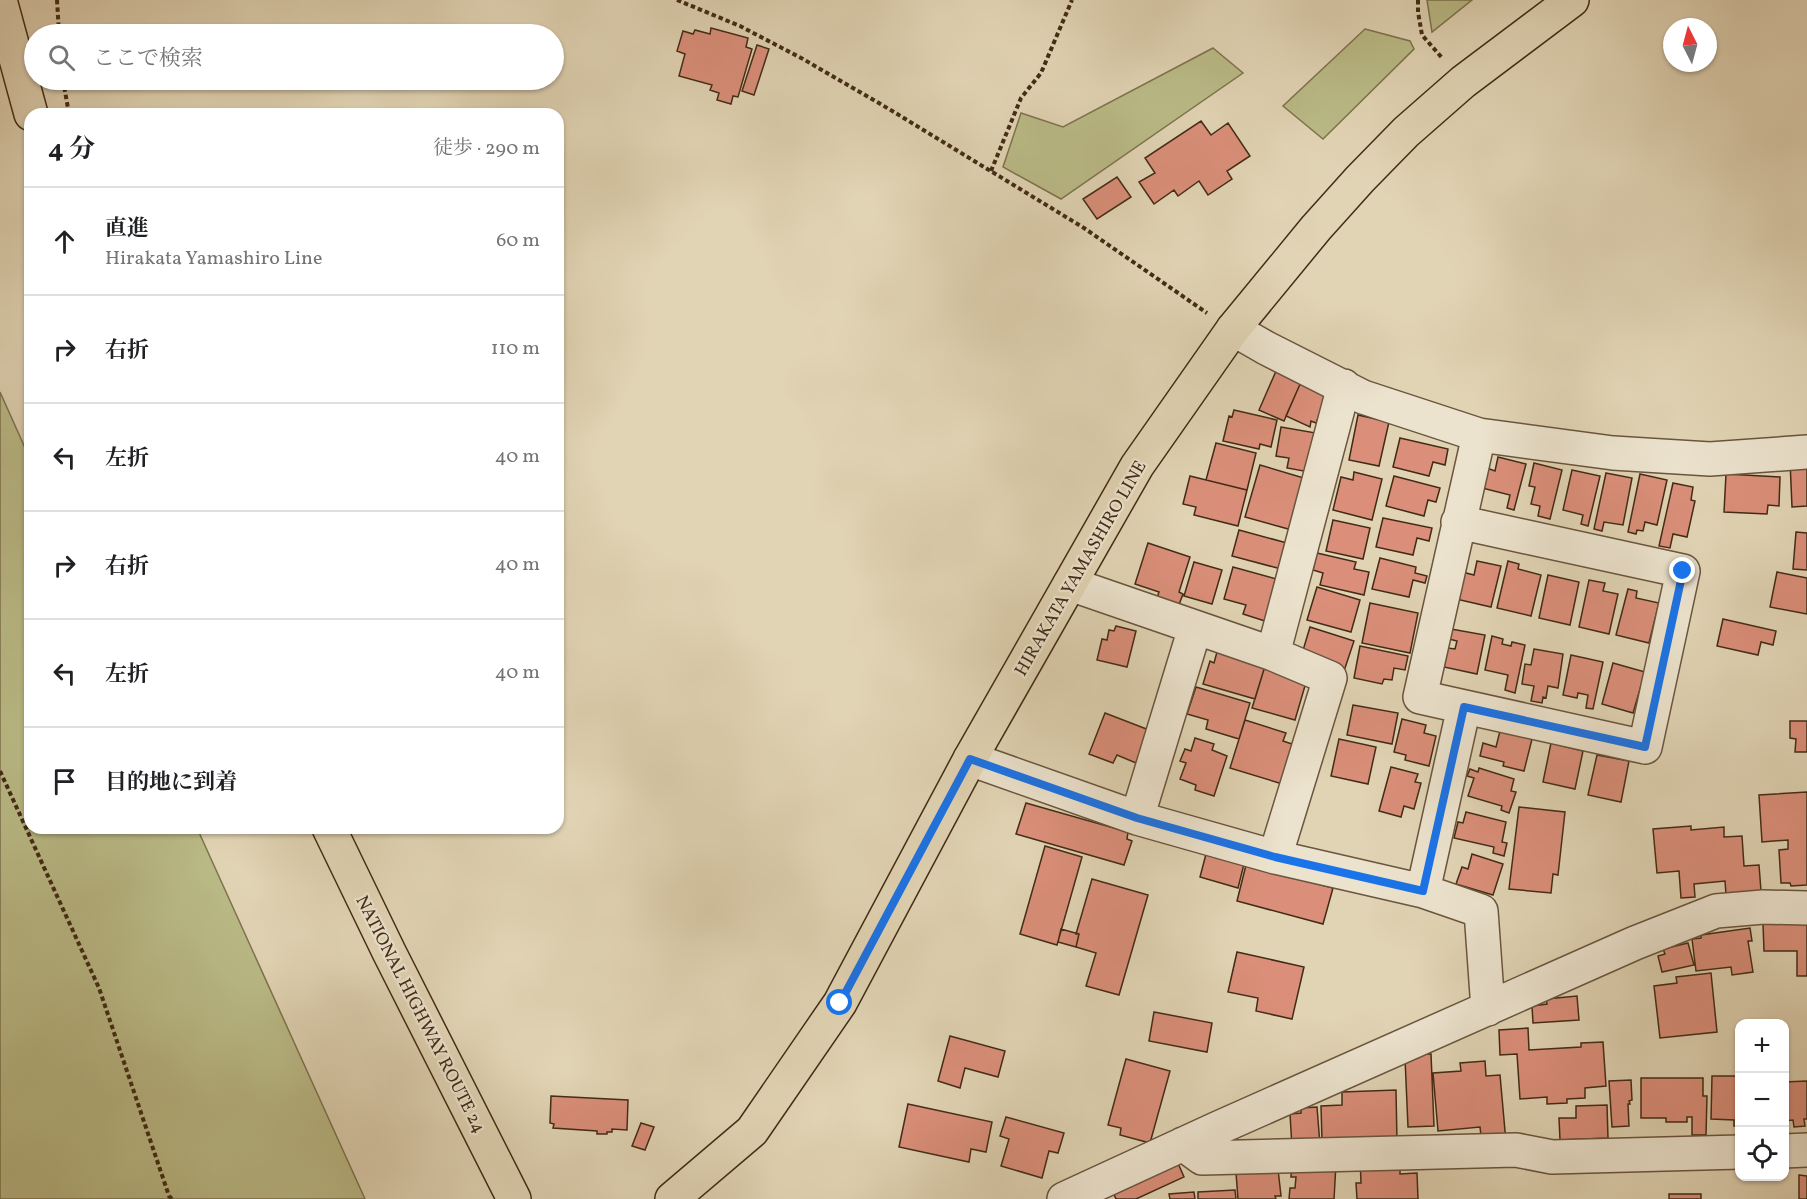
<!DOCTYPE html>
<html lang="ja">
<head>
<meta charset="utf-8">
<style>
  :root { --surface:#fff; --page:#f2f2f2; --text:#202124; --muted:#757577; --line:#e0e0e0 }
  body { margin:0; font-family:Vollkorn,"Noto Serif JP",serif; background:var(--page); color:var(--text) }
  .controls { position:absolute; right:18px; bottom:18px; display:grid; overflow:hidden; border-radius:12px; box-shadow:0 2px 4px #0004 }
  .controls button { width:54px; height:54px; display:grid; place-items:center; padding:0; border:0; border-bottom:2px solid var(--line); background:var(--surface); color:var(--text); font:30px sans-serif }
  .compass { position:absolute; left:1663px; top:18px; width:54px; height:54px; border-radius:50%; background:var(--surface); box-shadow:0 2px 4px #0004; rotate:354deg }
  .stop { position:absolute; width:18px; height:18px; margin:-14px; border:4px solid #1a73e8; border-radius:50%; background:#fff }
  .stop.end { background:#1a73e8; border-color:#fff; box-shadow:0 2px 6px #0008 }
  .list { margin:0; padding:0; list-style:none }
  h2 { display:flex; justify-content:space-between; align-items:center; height:78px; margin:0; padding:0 24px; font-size:26px }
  h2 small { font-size:20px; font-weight:400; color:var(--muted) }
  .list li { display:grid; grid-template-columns:39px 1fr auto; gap:18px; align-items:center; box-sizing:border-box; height:108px; padding:0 24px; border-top:2px solid var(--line) }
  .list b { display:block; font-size:22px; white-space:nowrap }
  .list p { margin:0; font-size:20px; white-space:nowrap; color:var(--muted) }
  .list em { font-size:20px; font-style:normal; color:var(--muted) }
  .icon { flex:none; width:33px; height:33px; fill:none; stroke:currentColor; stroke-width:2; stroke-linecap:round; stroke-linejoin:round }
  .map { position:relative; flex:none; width:1807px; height:1199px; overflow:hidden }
  .search { position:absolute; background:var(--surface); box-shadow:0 2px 4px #0004; left:24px; top:24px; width:540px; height:66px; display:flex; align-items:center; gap:15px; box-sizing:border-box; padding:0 21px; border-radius:33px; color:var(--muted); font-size:22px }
  .panel { position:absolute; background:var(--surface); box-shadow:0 2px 4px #0004; left:24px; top:108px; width:540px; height:726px; border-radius:18px }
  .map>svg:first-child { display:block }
</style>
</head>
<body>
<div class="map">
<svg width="1807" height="1199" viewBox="0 0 1807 1199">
  <rect width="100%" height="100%" fill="#e1d4b4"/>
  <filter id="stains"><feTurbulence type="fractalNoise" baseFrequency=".00333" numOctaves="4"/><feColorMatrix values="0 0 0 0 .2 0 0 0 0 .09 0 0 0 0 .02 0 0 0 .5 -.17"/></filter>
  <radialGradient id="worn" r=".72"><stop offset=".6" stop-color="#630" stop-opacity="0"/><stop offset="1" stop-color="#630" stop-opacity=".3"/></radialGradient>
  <!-- green -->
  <path fill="#babb87" stroke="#7e734e" stroke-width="1.5" d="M1427 0H1472L1432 32Z
    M1365 29 1410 41 1414 49 1323 139 1283 106Z
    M1213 48 1243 73 1061 199 1003 167 1021 113 1063 127Z
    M0 392 30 459V828H197L365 1199H0Z"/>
  <!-- building -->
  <path fill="#db8f7a" stroke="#422b16" stroke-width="1.5" d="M711 28 748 38 746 47 752 49 738 97 733 96 731 104 717 100 719 93 710 90 712 85 679 76 685 54 677 51 683 31 693 34 695 30 710 34Z
    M757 45 769 49 754 95 742 91Z
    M1201 121 1211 135 1228 123 1250 156 1227 171 1232 179 1208 195 1199 181 1178 196 1174 190 1154 204 1139 182 1155 173 1145 158Z
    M1117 177 1131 197 1097 219 1083 199Z
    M1276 371 1301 382 1284 421 1259 410Z
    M1301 382 1328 394 1316 423 1311 421 1310 427 1286 416Z
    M1234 410 1277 420 1271 447 1260 444 1259 449 1223 441 1229 416 1232 417Z
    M1358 415 1389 422 1379 466 1349 460Z
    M1281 427 1316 433 1309 472 1287 468 1289 458 1276 456Z
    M1400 438 1448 449 1445 465 1433 462 1429 476 1393 467Z
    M1216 443 1256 453 1247 490 1206 480Z
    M1498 457 1526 464 1514 510 1507 508 1510 495 1482 488 1487 468 1495 471Z
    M1807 460V506L1792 507 1790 461Z
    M1534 463 1562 470 1550 519 1538 516 1540 506 1531 504 1535 487 1529 486Z
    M1260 465 1307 479 1292 530 1245 517Z
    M1572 470 1600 476 1588 526 1581 524 1583 515 1563 510Z
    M1354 472 1382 479 1372 520 1333 510 1341 477 1353 480Z
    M1606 473 1632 478 1623 525 1604 522 1602 531 1594 529Z
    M1640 474 1667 480 1657 525 1645 522 1643 531 1637 530 1636 534 1628 532Z
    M1726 474 1780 477 1779 506 1768 505 1767 514 1724 512Z
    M1190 476 1247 490 1238 526 1194 515 1196 507 1183 504Z
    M1394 476 1440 488 1436 502 1428 500 1424 516 1386 506Z
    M1673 483 1693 487 1691 500 1695 501 1687 537 1673 534 1670 548 1659 546Z
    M1383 518 1432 528 1429 541 1417 538 1413 555 1376 547Z
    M1333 520 1370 528 1363 559 1326 551Z
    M1239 530 1287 543 1281 569 1232 556Z
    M1796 532 1807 533V570L1793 569Z
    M1148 543 1190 557 1179 592 1183 594 1174 618 1153 610 1159 592 1135 584Z
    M1317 553 1356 562 1354 569 1369 572 1364 595 1320 585 1323 573 1313 570Z
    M1380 558 1416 567 1415 573 1427 576 1425 583 1413 580 1409 597 1372 589Z
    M1477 561 1501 566 1491 607 1456 599 1462 572 1474 575Z
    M1508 561 1519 564 1518 569 1541 575 1531 616 1497 608Z
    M1194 562 1222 570 1212 604 1184 596Z
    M1233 567 1280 580 1268 622 1243 614 1246 605 1224 599Z
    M1777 572 1807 578V614L1770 607Z
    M1548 575 1579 582 1570 625 1539 618Z
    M1589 580 1605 583 1603 591 1618 594 1609 634 1579 627Z
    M1317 587 1360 600 1351 632 1307 620Z
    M1628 589 1637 591 1636 598 1659 603 1649 643 1616 635Z
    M1370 603 1418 613 1410 653 1362 643Z
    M1723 619 1776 631 1773 645 1761 642 1758 655 1717 646Z
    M1116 626 1136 631 1127 667 1097 660 1102 639 1107 640 1109 630 1114 631Z
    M1310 627 1354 641 1344 671 1301 657Z
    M1451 629 1485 635 1477 674 1444 667 1448 648 1455 649 1457 641 1449 639Z
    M1492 636 1503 639 1502 644 1511 646 1512 642 1525 645 1515 693 1505 690 1508 675 1485 670Z
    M1360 646 1408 656 1405 670 1394 668 1392 680 1384 679 1382 684 1354 678Z
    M1534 649 1563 654 1558 688 1548 686 1546 698 1543 697 1542 703 1531 701 1534 686 1522 684 1525 664 1531 665Z
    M1217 652 1265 666 1255 699 1203 684 1210 661 1214 663Z
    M1571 655 1603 662 1593 709 1586 708 1588 695 1578 693 1577 698 1563 695Z
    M1613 663 1645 672 1633 713 1602 704Z
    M1265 666 1307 679 1295 720 1252 708Z
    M1196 687 1250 703 1239 739 1206 729 1208 720 1187 714Z
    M1353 705 1398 713 1392 744 1347 735Z
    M1105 713 1149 730 1136 763 1117 755 1113 763 1089 754Z
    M1402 719 1426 725 1424 733 1436 736 1429 766 1405 760 1406 755 1394 752Z
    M1245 720 1286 733 1283 741 1301 747 1289 786 1230 768Z
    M1790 721H1807V752H1795L1796 739 1790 738Z
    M1500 731 1532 739 1524 771 1503 766 1504 762 1480 756 1483 743 1496 747Z
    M1195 738 1214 744 1212 750 1227 756 1214 796 1195 790 1196 785 1180 779 1186 763 1180 761 1185 749 1191 751Z
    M1339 739 1376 747 1368 784 1331 776Z
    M1551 743 1583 751 1575 789 1543 782Z
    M1597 755 1629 761 1621 802 1588 795Z
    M1391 767 1418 774 1415 782 1421 783 1414 809 1404 806 1401 817 1379 811Z
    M1479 768 1514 779 1511 791 1516 792 1509 813 1501 810 1502 806 1468 796 1474 778 1467 776 1470 769 1478 772Z
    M1807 792V885L1791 886 1790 883H1781L1779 850 1788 849V840L1762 842 1759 795Z
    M1026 803 1128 832 1127 839 1132 841 1124 865 1016 834Z
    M1519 807 1565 812 1558 875 1553 874 1551 893 1509 889Z
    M1466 812 1506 822 1502 842 1507 843 1504 856 1493 853 1494 847 1454 838 1458 822 1463 823Z
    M1691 826V830L1724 827V837L1742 836 1744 866 1759 865 1761 891 1726 894 1725 881 1694 884 1695 897 1681 898 1679 871 1657 873 1653 829Z
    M1045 846 1082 857 1057 945 1020 934Z
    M1206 854 1244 864 1238 888 1200 877Z
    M1472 854 1503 864 1493 895 1456 884 1462 867 1468 869Z
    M1246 865 1333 888 1323 924 1237 901Z
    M1092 879 1148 895 1119 995 1086 986 1096 953 1076 947 1079 934H1076Z
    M1763 924H1807V976H1797V951H1764Z
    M1750 928 1752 941H1748L1753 972 1732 975 1731 967 1696 971 1692 939 1701 938V935Z
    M1061 929 1079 934 1076 947 1058 942Z
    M1688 943 1694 965 1662 972 1658 956 1665 954 1663 949Z
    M1237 952 1304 967 1292 1019 1256 1011 1258 998 1228 992Z
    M1711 973 1717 1032 1660 1038 1654 986 1677 983 1676 977Z
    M1577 996 1579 1020 1533 1023 1532 1006 1547 1004 1546 999Z
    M1154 1012 1212 1023 1207 1052 1149 1041Z
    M1528 1028 1529 1050 1581 1047V1043L1603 1042 1606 1086 1585 1088V1098L1567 1099V1103L1547 1104V1097L1520 1099 1517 1054 1500 1055 1499 1030Z
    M950 1036 1005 1051 998 1077 965 1068 960 1088 938 1081Z
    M1418 1054H1431L1434 1126 1408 1127 1405 1058H1418Z
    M1126 1059 1170 1071 1150 1143 1120 1135 1121 1128 1108 1125Z
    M1485 1061 1486 1076 1500 1075 1506 1142 1482 1145 1480 1127 1438 1131 1433 1073 1461 1071 1460 1063Z
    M1712 1076H1740V1126H1734V1120L1711 1119Z
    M1641 1078H1703V1096H1707L1706 1135H1692V1117H1687V1122H1666V1118H1641Z
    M1631 1080 1632 1100 1629 1101 1630 1104H1628L1629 1126 1612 1127 1609 1081Z
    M1807 1081V1119H1804L1805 1126 1794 1127 1793 1120 1784 1121V1082Z
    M1396 1090 1397 1142 1322 1140 1321 1106 1342 1105V1092Z
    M551 1096 628 1100 627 1130 612 1129V1132H607V1134H597V1131L553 1128 554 1124 550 1123Z
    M908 1104 992 1122 986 1152 971 1149 969 1162 899 1147Z
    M1607 1105 1608 1138 1560 1140 1559 1118H1576V1106Z
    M1317 1107 1320 1145 1292 1147 1290 1114 1301 1113V1108Z
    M1006 1117 1064 1133 1058 1153 1049 1151 1042 1178 1001 1166 1009 1139 1000 1136Z
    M641 1123 654 1127 645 1150 632 1146Z
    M1360 1157 1400 1162V1174L1417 1173 1418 1199H1357L1356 1183H1361Z
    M1177 1161 1184 1177 1136 1199H1116L1112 1190Z
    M1292 1162 1336 1164 1334 1199H1289L1290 1188H1295L1296 1177H1291Z
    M1278 1169 1281 1196H1275L1276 1199H1238L1236 1173Z
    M1799 1175 1807 1176V1199H1799Z
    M1235 1190 1236 1199H1198V1192Z
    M1194 1192 1195 1199H1170L1169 1194Z
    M1669 1194H1701V1199H1669Z"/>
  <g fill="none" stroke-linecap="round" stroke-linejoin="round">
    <!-- minor casing -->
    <g stroke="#6a553e" stroke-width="36">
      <path id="minor" d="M1233 329 1266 348 1363 397 1479 435 1613 453 1710 459 1807 452
        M1344 386 1273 654 1330 678 1275 857 1423 891 1481 911 1488 1009
        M1458 522 1683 571 1645 747 1420 697 1479 435
        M1070 584 1273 654
        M1195 628 1137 818 1275 857
        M970 759 1137 818
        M1423 891 1464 707
        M1183 1144 1202 1158 1516 1150 1552 1157 1740 1152
        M1784 1151 1807 1150
        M1064 1199 1216 1129 1635 943 1716 911 1763 907 1807 908"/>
    </g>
    <!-- major casing -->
    <g stroke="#422b16" stroke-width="36">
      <path id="major" d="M672 1199 752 1131 840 1003 970 759 1137 466 1233 329 1316 228 1360 179 1406 132 1463 82 1572 0"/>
    </g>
    <!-- highway casing -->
    <g stroke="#422b16" stroke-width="36">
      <path id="highway" d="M0 0 31 114
        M329 828 389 952 514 1199"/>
    </g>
    <!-- path -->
    <path stroke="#422b16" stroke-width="4" stroke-dasharray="4.5 3" stroke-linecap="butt" d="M57 0 59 34
      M677 0 740 26 803 59 889 109 1084 228 1207 313
      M1418 0V12L1422 35 1443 59
      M63 80 69 114
      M991 171 1021 98 1041 73 1072 0
      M0 771 99 988 169 1196 172 1199"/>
    <!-- minor -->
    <use href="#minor" stroke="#ece3ce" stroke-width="33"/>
    <!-- major -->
    <use href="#major" stroke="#e1d4b4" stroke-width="33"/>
    <!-- highway -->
    <use href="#highway" stroke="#e1d4b4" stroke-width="33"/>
  </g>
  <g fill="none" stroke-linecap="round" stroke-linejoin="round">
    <!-- route -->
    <path stroke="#1a73e8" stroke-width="8" d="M840 1003 970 759 1137 818 1275 857 1423 891 1464 707 1645 747 1683 571"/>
  </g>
  <g text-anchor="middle" stroke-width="4.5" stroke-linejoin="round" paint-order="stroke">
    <!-- street labels -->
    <g font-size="18" fill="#422b16" stroke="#ece3ce">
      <text transform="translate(1080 568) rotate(-60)" y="6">HIRAKATA YAMASHIRO LINE</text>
      <text transform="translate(421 1014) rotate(63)" y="6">NATIONAL HIGHWAY ROUTE 24</text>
    </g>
  </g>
  <rect width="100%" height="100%" filter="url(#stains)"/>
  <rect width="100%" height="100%" fill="url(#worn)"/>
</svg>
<div class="controls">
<button>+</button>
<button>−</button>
<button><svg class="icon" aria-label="locate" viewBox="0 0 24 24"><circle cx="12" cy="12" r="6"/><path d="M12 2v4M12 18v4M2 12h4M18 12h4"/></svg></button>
</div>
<svg class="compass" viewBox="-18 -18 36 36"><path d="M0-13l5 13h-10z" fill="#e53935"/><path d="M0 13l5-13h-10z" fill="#757577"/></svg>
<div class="stop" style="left:840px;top:1003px"></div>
<div class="stop end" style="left:1683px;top:571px"></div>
<div class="search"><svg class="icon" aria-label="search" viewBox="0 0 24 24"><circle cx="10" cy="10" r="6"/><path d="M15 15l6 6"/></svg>ここで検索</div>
<section class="panel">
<h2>4 分<small>徒歩 · 290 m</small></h2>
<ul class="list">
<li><svg class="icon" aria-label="ahead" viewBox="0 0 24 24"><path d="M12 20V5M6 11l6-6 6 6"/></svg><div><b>直進</b><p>Hirakata Yamashiro Line</p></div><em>60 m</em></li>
<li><svg class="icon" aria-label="right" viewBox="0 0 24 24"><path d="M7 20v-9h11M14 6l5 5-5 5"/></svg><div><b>右折</b></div><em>110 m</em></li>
<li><svg class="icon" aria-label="left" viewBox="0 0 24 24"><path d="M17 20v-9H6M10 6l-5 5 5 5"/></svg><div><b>左折</b></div><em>40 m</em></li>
<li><svg class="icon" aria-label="right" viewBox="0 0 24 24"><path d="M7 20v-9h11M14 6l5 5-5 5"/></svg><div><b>右折</b></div><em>40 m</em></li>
<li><svg class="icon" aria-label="left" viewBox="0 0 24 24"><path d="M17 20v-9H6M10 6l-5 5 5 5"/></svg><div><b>左折</b></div><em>40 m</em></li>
<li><svg class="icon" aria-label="arrive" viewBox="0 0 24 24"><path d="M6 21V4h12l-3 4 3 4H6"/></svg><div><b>目的地に到着</b></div></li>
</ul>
</section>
</div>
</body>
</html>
